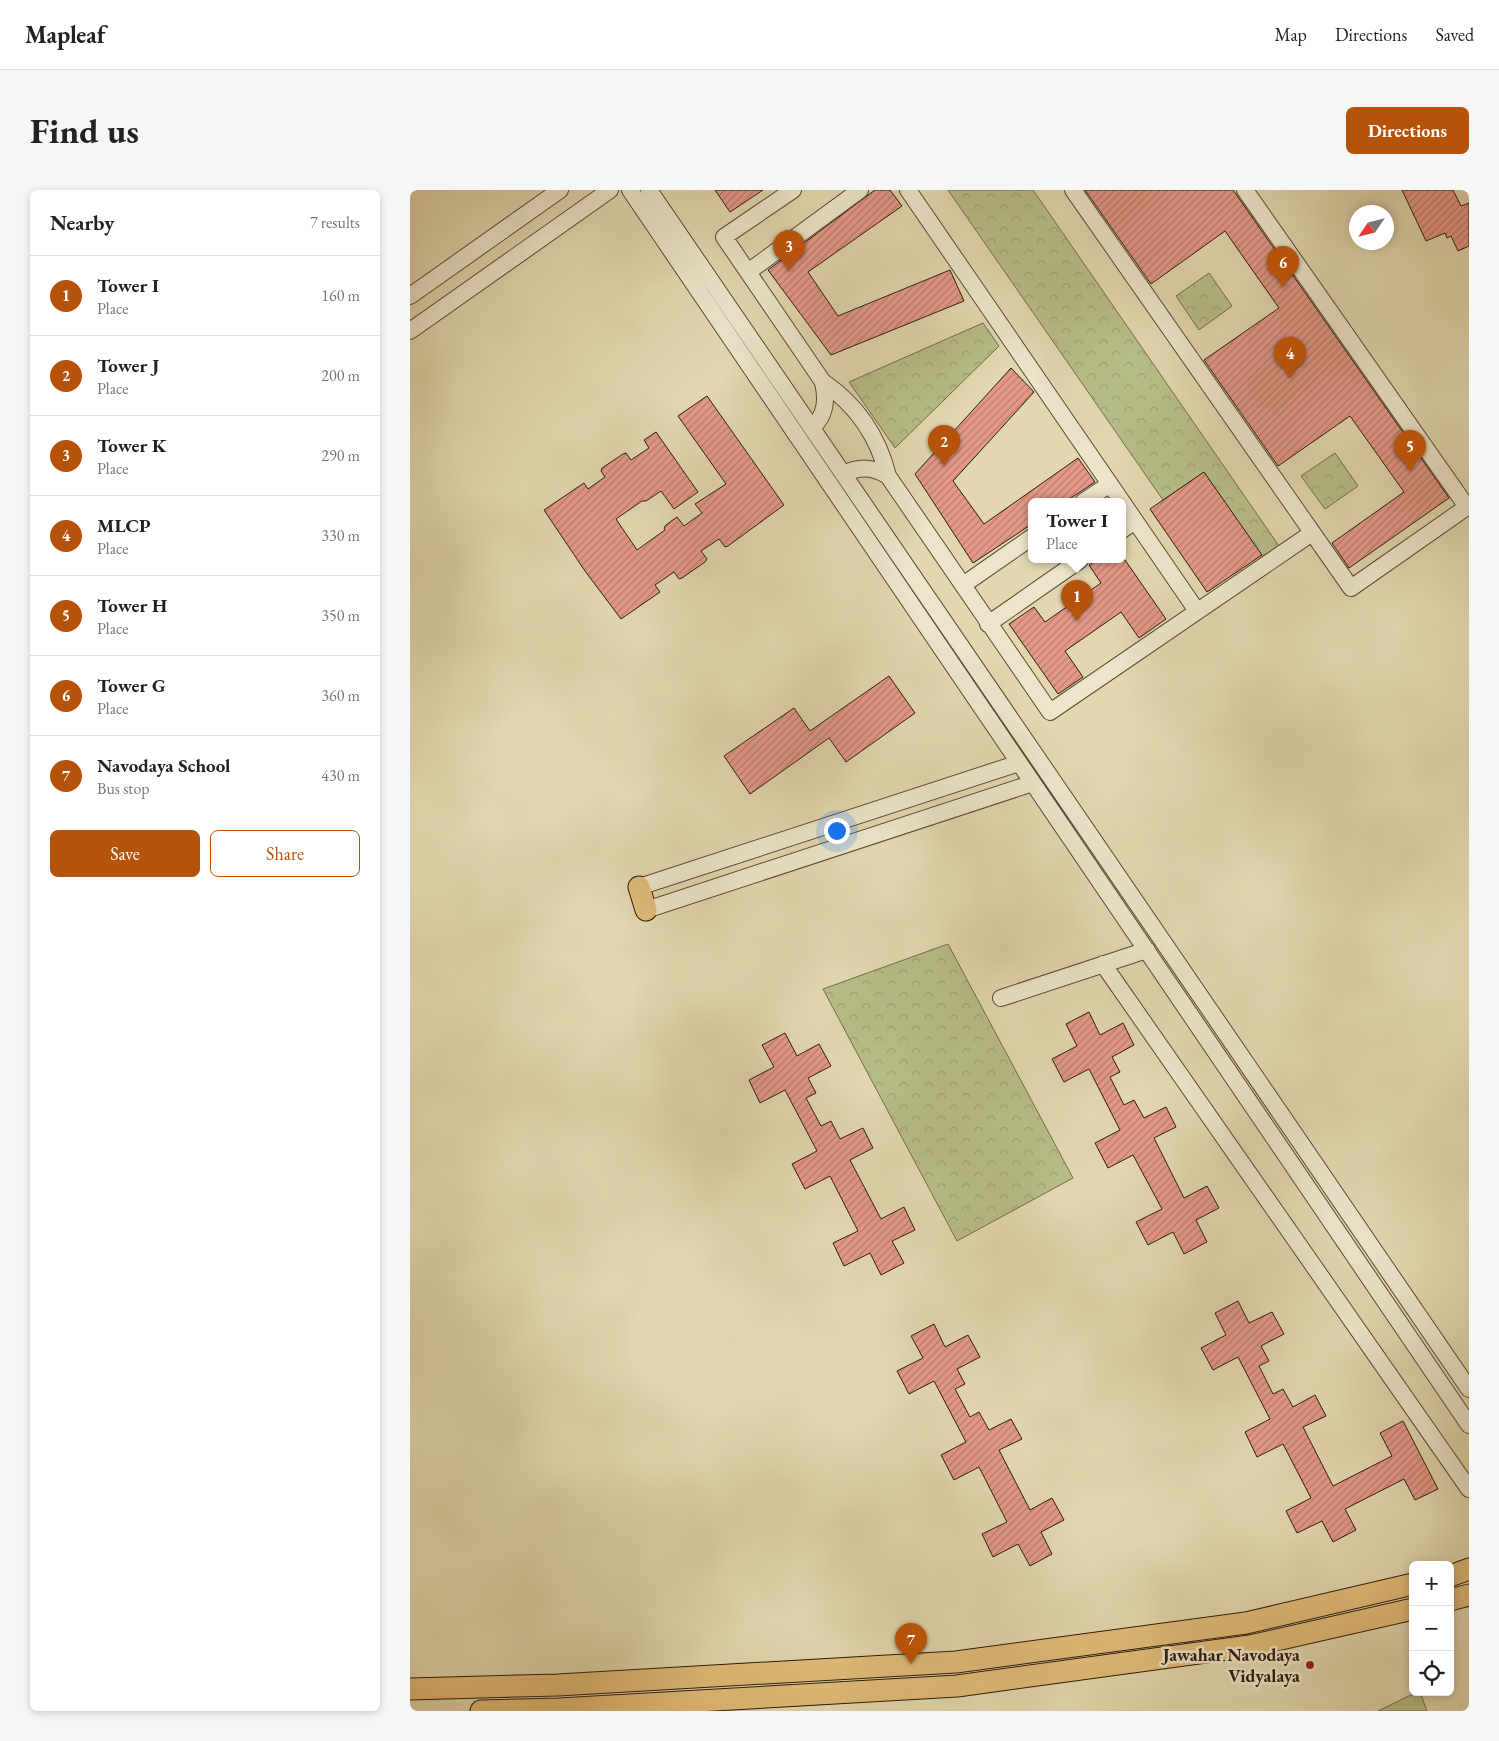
<!DOCTYPE html>
<html lang="en">
<head>
<meta charset="utf-8">
<style>
  :root { --surface:#fff; --page:#f6f6f6; --text:#222; --muted:#767676; --line:#e0e0e0; --accent:#b45309 }
  body { margin:0; font-family:"EB Garamond",serif; background:var(--page); color:var(--text) }
  .controls { position:absolute; right:15px; bottom:15px; display:grid; overflow:hidden; border-radius:8px; box-shadow:0 2px 8px #0003 }
  .controls button { width:45px; height:45px; display:grid; place-items:center; padding:0; border:0; border-bottom:1px solid var(--line); background:var(--surface); color:var(--text); font:25px sans-serif }
  .compass { position:absolute; left:939px; top:15px; width:45px; height:45px; border-radius:50%; background:var(--surface); box-shadow:0 2px 8px #0003; rotate:235deg }
  .you { position:absolute; left:426px; top:640px; width:18px; height:18px; margin:-12px; border:4px solid #fff; border-radius:50%; background:#1a73e8; box-shadow:0 0 0 8px #1a73e833 }
  .badge { display:grid; place-items:center; width:32px; height:32px; border-radius:50%; background:var(--accent); color:#fff; font-size:16px; font-weight:700 }
  .pin { position:absolute; translate:-50% -41px; filter:drop-shadow(0 1px 2px #0008) }
  .pin::after { content:''; position:absolute; top:26px; width:18px; height:15px; background:inherit; clip-path:polygon(0 0,100% 0,50% 100%) }
  .popup { position:absolute; left:618px; top:308px; width:98px; height:65px; box-sizing:border-box; display:grid; place-content:center; border-radius:8px; background:var(--surface); filter:drop-shadow(0 1px 4px #0005); font-size:16px; white-space:nowrap; color:var(--muted) }
  .popup b { font-size:19px; color:var(--text) }
  .popup::after { content:''; position:absolute; left:50%; top:100%; margin-left:-10px; border:10px solid transparent; border-top-color:var(--surface) }
  .list { margin:0; padding:0; list-style:none }
  h2 { display:flex; justify-content:space-between; align-items:center; height:65px; margin:0; padding:0 20px; font-size:21px }
  h2 small { font-size:16px; font-weight:400; color:var(--muted) }
  .list li { display:grid; grid-template-columns:32px 1fr auto; gap:15px; align-items:center; box-sizing:border-box; height:80px; padding:0 20px; border-top:1px solid var(--line) }
  .list b { display:block; font-size:19px; white-space:nowrap }
  .list p { margin:0; font-size:16px; white-space:nowrap; color:var(--muted) }
  .list em { font-size:16px; font-style:normal; color:var(--muted) }
  .actions { display:flex; gap:10px; padding:15px 20px }
  .actions a { flex:1; padding:11px 0; border:1px solid var(--accent); border-radius:8px; text-align:center; font-size:18px; color:var(--accent) }
  .actions .main { background:var(--accent); color:#fff }
  .icon { flex:none; width:28px; height:28px; fill:none; stroke:currentColor; stroke-width:2; stroke-linecap:round; stroke-linejoin:round }
  .map { position:relative; flex:none; width:1059px; height:1521px; overflow:hidden; border-radius:8px }
  header { display:flex; align-items:center; gap:30px; box-sizing:border-box; height:70px; padding:0 25px; background:var(--surface); border-bottom:1px solid var(--line) }
  header strong { font-size:24px }
  nav { display:flex; gap:28px; margin-inline-start:auto; font-size:18px }
  .intro { display:flex; align-items:center; justify-content:space-between; box-sizing:border-box; height:120px; padding:0 30px }
  h1 { margin:0; font-size:35px }
  .button { padding:12px 22px; border-radius:8px; background:var(--accent); color:#fff; font-size:18px; font-weight:700 }
  main { display:flex; gap:30px; padding:0 30px }
  aside { flex:1; background:var(--surface); border-radius:8px; box-shadow:0 2px 8px #0003 }
  .map>svg:first-child { display:block }
</style>
</head>
<body>
<header>
<strong>Mapleaf</strong>
<nav><a>Map</a><a>Directions</a><a>Saved</a></nav>
</header>
<div class="intro"><h1>Find us</h1><a class="button">Directions</a></div>
<main>
<aside>
<h2>Nearby<small>7 results</small></h2>
<ul class="list">
<li><span class="badge">1</span><div><b>Tower I</b><p>Place</p></div><em>160 m</em></li>
<li><span class="badge">2</span><div><b>Tower J</b><p>Place</p></div><em>200 m</em></li>
<li><span class="badge">3</span><div><b>Tower K</b><p>Place</p></div><em>290 m</em></li>
<li><span class="badge">4</span><div><b>MLCP</b><p>Place</p></div><em>330 m</em></li>
<li><span class="badge">5</span><div><b>Tower H</b><p>Place</p></div><em>350 m</em></li>
<li><span class="badge">6</span><div><b>Tower G</b><p>Place</p></div><em>360 m</em></li>
<li><span class="badge">7</span><div><b>Navodaya School</b><p>Bus stop</p></div><em>430 m</em></li>
</ul>
<div class="actions"><a class="main">Save</a><a>Share</a></div>
</aside>
<div class="map">
<svg width="1059" height="1521" viewBox="0 0 1059 1521">
  <defs>
    <pattern id="forest-crowns" width="20" height="18" patternUnits="userSpaceOnUse" patternTransform="scale(1.25)"><rect width="20" height="18" fill="#b7bd88"/><path d="M2 6a3 3 0 1 1 6 0M12 15a3 3 0 1 1 6 0" fill="none" stroke="#9ea274"/></pattern>
    <pattern id="building-hatch" width="6" height="6" patternUnits="userSpaceOnUse" patternTransform="scale(1.25)"><rect width="6" height="6" fill="#e49988"/><path d="M-1 1l2-2M0 6l6-6M5 7l2-2" fill="none" stroke="#b97c6d"/></pattern>
  </defs>
  <rect width="100%" height="100%" fill="#e2d7af"/>
  <filter id="stains"><feTurbulence type="fractalNoise" baseFrequency=".004" numOctaves="4"/><feColorMatrix values="0 0 0 0 .2 0 0 0 0 .09 0 0 0 0 .02 0 0 0 .5 -.17"/></filter>
  <radialGradient id="worn" r=".72"><stop offset=".6" stop-color="#630" stop-opacity="0"/><stop offset="1" stop-color="#630" stop-opacity=".3"/></radialGradient>
  <!-- forest -->
  <path fill="url(#forest-crowns)" stroke="#726c4a" d="M538 0H623L869 356 853 367 794 282 753 310Z
    M799 83 822 116 789 140 766 106Z
    M573 133 589 156 485 258 439 192Z
    M925 263 948 296 915 319 891 286Z
    M538 754 663 988 547 1051 413 799Z"/>
  <!-- pitch -->
  <path fill="#b7bd88" stroke="#726c4a" d="M1007 1502H1010L1017 1521H968Z"/>
  <!-- building -->
  <path fill="url(#building-hatch)" stroke="#2d1b0b" d="M305 0H353L320 22Z
    M465 0H480L492 16 398 82 428 126 540 80 554 111 421 165 358 80Z
    M675 0H823L1039 308 939 378 922 353 994 302 940 226 868 276 794 170 869 118 815 41 741 94Z
    M992 0H1043L1051 16 1059 13V56L1048 61 1041 46 1037 48 1035 43 1016 51Z
    M601 178 624 202 543 291 574 334 668 268 685 292 655 312H622V334L563 373 505 284Z
    M297 206 374 315 318 356 315 357 309 349 291 361 297 369 295 372 272 388 269 389 264 382 245 395 250 402 211 429 175 381 134 320 174 293 178 299 195 287 191 281 192 278 213 264 216 263 221 270 239 258 234 250 246 242 288 302 264 319 251 301 236 311H232L206 329 227 360 255 340 254 338 256 335 267 327 274 336 292 323 285 314 316 294 268 226Z
    M794 282 852 365 797 402 740 319Z
    M687 370H715L756 429 729 448 711 422 655 461 673 487 648 504 599 434 624 417 635 432 691 393 679 375Z
    M479 486 505 523 436 572 419 548 340 604 314 566 384 518 400 541Z
    M679 822 690 845 713 833 724 855 702 867 710 882 700 887 714 915 724 910 734 928 756 917 766 937 744 948 774 1008 797 996 809 1018 786 1030 797 1052 774 1064 763 1042 738 1055 726 1032 752 1019 723 965 698 978 685 953 710 940 679 879 654 892 642 869 667 856 656 834Z
    M375 843 387 866 409 854 421 876 398 888 406 903 396 908 411 936 421 931 430 949 453 938 463 958 440 970 471 1029 494 1017 505 1040 482 1051 494 1073 471 1085 460 1063 434 1076 423 1053 448 1041 420 986 395 999 382 974 407 961 375 900 350 913 339 890 364 877 352 855Z
    M828 1111 839 1133 862 1122 874 1144 851 1156 859 1171 849 1176 863 1204 873 1199 883 1217 905 1205 916 1226 893 1237 923 1296 982 1266 970 1243 993 1231 1028 1299 1005 1310 994 1289 935 1319 946 1340 923 1352 912 1331 887 1343 876 1321 901 1308 873 1254 847 1267 835 1242 860 1229 828 1167 803 1180 791 1158 816 1145 805 1123Z
    M524 1134 535 1157 558 1145 570 1167 547 1179 555 1194 545 1199 560 1227 569 1222 579 1240 601 1229 612 1249 589 1260 620 1320 642 1308 654 1330 631 1342 642 1364 620 1376 608 1354 583 1367 572 1344 597 1332 569 1277 544 1290 531 1265 556 1252 524 1191 499 1204 487 1181 513 1168 501 1146Z"/>
  <g fill="none" stroke-linecap="round" stroke-linejoin="round">
    <!-- minor casing -->
    <g stroke="#5a4a34" stroke-width="18">
      <path id="minor" d="M220 0 1059 1235
        M239 0 1059 1199
        M383 0 314 47 413 192C447 215 468 246 478 286L640 522 902 343
        M498 0 787 421
        M663 0 941 398 1057 317 835 0
        M338 82 450 0
        M0 106 150 0
        M0 141 200 0
        M402 238C416 225 417 210 413 192
        M433 284C450 276 463 277 478 286
        M673 312 700 294
        M712 340 725 331
        M553 395 622 347
        M578 434 670 370
        M229 697 609 573
        M236 720 623 593
        M693 774 1059 1299
        M591 808 737 760"/>
    </g>
    <!-- major casing -->
    <g stroke="#2d1b0b" stroke-width="23">
      <path id="major" d="M229 697 236 720
        M1040 1386 1059 1379
        M1040 1410 1059 1405
        M0 1499 148 1495 546 1472 836 1433 1003 1394
        M71 1521 149 1519 547 1496 840 1456 1003 1419"/>
    </g>
    <!-- minor -->
    <use href="#minor" stroke="#ece5cb" stroke-width="16"/>
    <!-- major -->
    <use href="#major" stroke="#e1bc78" stroke-width="21"/>
  </g>
  <!-- markers -->
  <circle fill="#8f2418" stroke="#ece5cb" stroke-width="2" cx="900" cy="1475" r="5"/>
  <g text-anchor="middle" stroke-width="5" stroke-linejoin="round" paint-order="stroke">
    <!-- poi labels -->
    <g font-size="18" font-weight="bold" fill="#2d1b0b" stroke="#ece5cb" text-anchor="end">
      <text x="890" y="1471">Jawahar Navodaya<tspan x="890" dy="21">Vidyalaya</tspan></text>
    </g>
  </g>
  <rect width="100%" height="100%" filter="url(#stains)"/>
  <rect width="100%" height="100%" fill="url(#worn)"/>
</svg>
<div class="controls">
<button>+</button>
<button>−</button>
<button><svg class="icon" aria-label="locate" viewBox="0 0 24 24"><circle cx="12" cy="12" r="6"/><path d="M12 2v4M12 18v4M2 12h4M18 12h4"/></svg></button>
</div>
<svg class="compass" viewBox="-18 -18 36 36"><path d="M0-13l5 13h-10z" fill="#e53935"/><path d="M0 13l5-13h-10z" fill="#767676"/></svg>
<div class="you"></div>
<div class="pin badge" style="left:667px;top:431px">1</div>
<div class="popup"><b>Tower I</b>Place</div>
<div class="pin badge" style="left:534px;top:276px">2</div>
<div class="pin badge" style="left:379px;top:81px">3</div>
<div class="pin badge" style="left:880px;top:188px">4</div>
<div class="pin badge" style="left:1000px;top:281px">5</div>
<div class="pin badge" style="left:873px;top:97px">6</div>
<div class="pin badge" style="left:501px;top:1474px">7</div>
</div>
</main>
</body>
</html>
